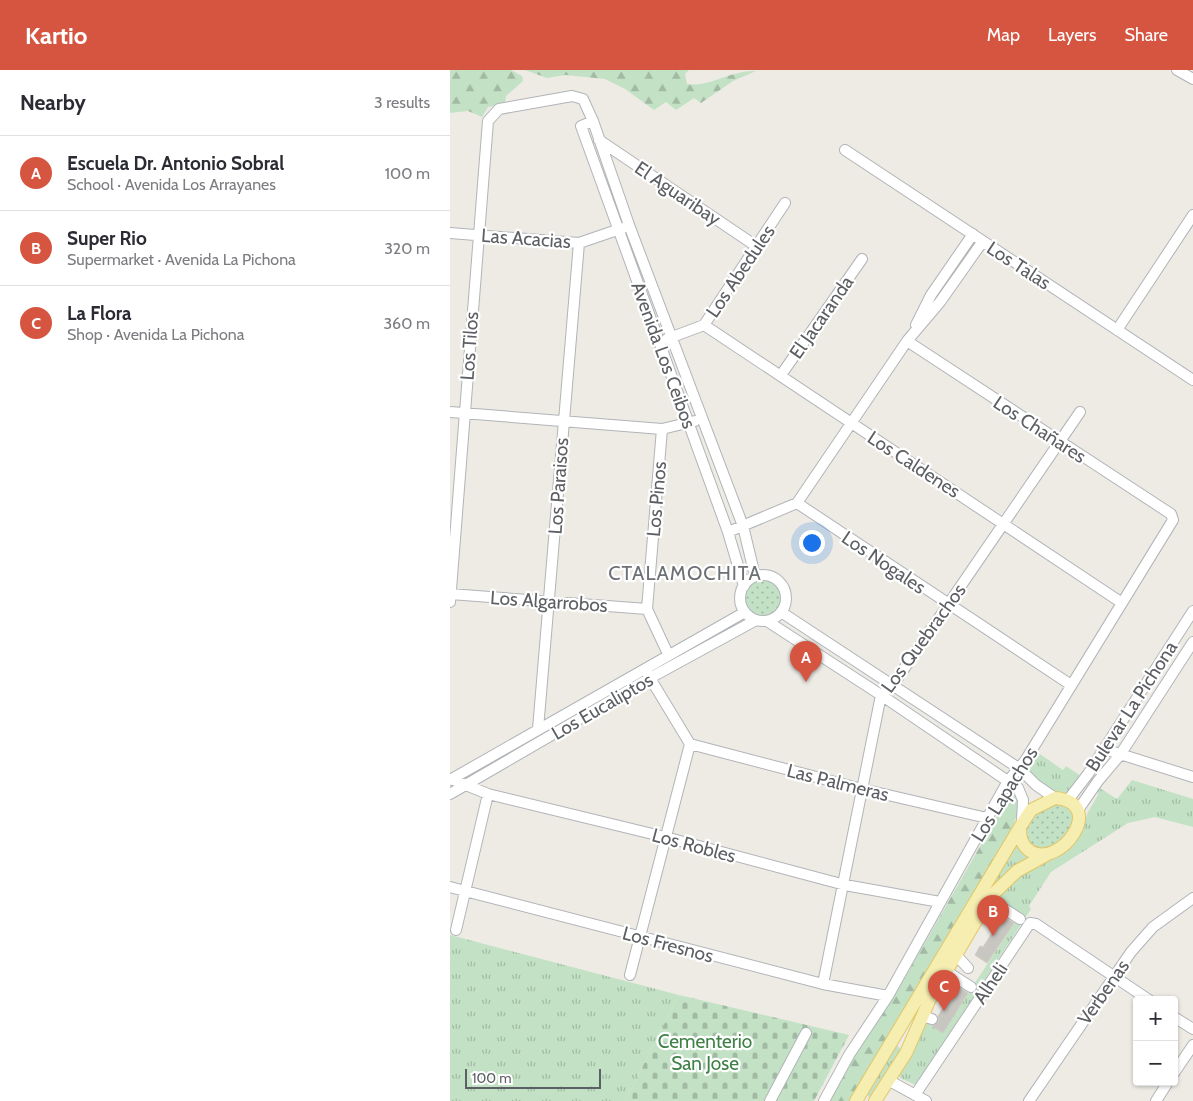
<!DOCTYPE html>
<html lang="en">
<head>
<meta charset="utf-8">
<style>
  :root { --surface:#fff; --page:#f7f7f7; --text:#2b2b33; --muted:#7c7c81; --line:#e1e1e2; --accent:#d65541 }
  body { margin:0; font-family:Cabin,sans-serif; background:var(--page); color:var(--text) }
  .controls { position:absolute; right:15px; bottom:15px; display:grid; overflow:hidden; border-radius:5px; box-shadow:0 1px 4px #0004 }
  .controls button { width:45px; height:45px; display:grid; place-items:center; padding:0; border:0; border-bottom:1px solid var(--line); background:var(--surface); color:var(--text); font:25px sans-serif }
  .scale { position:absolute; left:15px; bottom:12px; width:136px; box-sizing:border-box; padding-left:5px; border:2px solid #5c5f63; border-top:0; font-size:14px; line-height:18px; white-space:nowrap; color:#5c5f63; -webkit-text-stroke:4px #fff; paint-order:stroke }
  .you { position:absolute; left:361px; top:472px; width:18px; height:18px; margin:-12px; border:4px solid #fff; border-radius:50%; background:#1a73e8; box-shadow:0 0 0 8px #1a73e833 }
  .badge { display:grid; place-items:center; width:32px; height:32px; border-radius:50%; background:var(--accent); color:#fff; font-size:16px; font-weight:700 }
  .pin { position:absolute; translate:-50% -41px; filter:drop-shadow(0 1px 2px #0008) }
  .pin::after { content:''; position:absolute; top:26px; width:18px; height:15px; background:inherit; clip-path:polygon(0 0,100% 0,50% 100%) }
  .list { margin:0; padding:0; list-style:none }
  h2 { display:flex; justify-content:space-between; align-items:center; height:65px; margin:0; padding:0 20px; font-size:21px }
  h2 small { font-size:16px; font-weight:400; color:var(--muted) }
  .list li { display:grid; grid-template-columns:32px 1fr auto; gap:15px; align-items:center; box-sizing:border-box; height:75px; padding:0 20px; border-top:1px solid var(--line) }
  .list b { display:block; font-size:19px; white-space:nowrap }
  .list p { margin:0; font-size:16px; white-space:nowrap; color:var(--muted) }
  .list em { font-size:16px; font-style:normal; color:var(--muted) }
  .map { position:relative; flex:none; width:743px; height:1031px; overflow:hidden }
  header { display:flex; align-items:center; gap:30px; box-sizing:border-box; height:70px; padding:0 25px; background:var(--accent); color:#fff }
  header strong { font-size:24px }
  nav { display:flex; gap:28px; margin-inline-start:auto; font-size:18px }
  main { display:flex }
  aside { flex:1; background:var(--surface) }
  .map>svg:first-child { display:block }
</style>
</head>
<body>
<header>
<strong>Kartio</strong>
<nav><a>Map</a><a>Layers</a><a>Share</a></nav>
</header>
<main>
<aside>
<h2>Nearby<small>3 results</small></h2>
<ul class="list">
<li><span class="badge">A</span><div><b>Escuela Dr. Antonio Sobral</b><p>School · Avenida Los Arrayanes</p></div><em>100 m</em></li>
<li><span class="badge">B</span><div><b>Super Rio</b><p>Supermarket · Avenida La Pichona</p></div><em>320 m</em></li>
<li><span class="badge">C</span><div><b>La Flora</b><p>Shop · Avenida La Pichona</p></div><em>360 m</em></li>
</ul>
</aside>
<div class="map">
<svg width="743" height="1031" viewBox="0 0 743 1031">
  <defs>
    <pattern id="grass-tufts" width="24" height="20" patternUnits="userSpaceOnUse" patternTransform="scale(1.25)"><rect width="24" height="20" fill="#c3e2c5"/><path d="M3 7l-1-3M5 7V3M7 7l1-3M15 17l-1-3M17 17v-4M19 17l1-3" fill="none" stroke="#a2baa4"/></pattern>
    <pattern id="forest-firs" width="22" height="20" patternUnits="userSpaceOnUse" patternTransform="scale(1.25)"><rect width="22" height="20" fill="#c3e2c5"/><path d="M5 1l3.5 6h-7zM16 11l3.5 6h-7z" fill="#a2baa4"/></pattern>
    <pattern id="cemetery-stones" width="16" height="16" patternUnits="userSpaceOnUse" patternTransform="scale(1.25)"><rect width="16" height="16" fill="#c3e2c5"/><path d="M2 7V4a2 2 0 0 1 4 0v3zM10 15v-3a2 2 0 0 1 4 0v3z" fill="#a2baa4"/></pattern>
    <pattern id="park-dots" width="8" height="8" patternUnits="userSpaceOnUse" patternTransform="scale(1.25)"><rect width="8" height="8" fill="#c3e2c5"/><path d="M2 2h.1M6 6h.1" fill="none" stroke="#a2baa4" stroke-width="1.8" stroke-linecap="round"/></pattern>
  </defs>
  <rect width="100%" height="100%" fill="#edebe4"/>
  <!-- grass -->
  <path fill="url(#grass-tufts)" d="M587 682 613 700 616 696 631 706 618 723C600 726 587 711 577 697Z
    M682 710 743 729V757L705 747 678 753 601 802 579 836 581 839 466 1015 450 1008 449 1004 476 952 493 962 566 850 545 828 551 821 632 758 638 742 648 725V717L667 729Z
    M567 770 580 788 538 823Z
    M0 865 229 925 175 1031H0Z
    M446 975 450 978V981L420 1028 417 1024Z"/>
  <!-- forest -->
  <path fill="url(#forest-firs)" d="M0 0H61L72 6 73 11 56 26 55 34 38 37 32 47 18 41 0 43Z
    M75 0H239L235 4 237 14C259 18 280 0 306 1L283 11 251 33 244 28 226 40 216 32 204 40 175 19 155 9 115 5 97 8Z
    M561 722 566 723C572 741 563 757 554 773L400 1031H380L405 984 448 920Z"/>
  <!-- cemetery -->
  <path fill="url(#cemetery-stones)" d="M229 925 399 965 364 1031H175Z"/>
  <!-- park -->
  <path fill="url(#park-dots)" d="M290 528a23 23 0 1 1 46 0a23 23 0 1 1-46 0Z
    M613 734 624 744 621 761 602 777 589 780 577 772C573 745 588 736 613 734Z"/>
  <!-- building -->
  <path fill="#c8c6c1" stroke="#d1cdc3" d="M551 845 564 853 537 893 525 885 530 876 533 877 550 851 547 850Z
    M505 915 518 923 493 963 482 956 488 951V946L505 919 503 918Z"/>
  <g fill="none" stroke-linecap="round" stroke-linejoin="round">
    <!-- minor casing -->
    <g stroke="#b1b4b8" stroke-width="12">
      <path id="minor" d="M727 0 743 9
        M143 51 131 56 278 462 294 516
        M149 70 306 176
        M395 80 743 310
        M0 163 129 173 173 158
        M254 255 672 533
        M466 255 481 225 523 164
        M667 260 743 145
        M217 269 254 255 335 133
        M331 305 412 189
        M0 342 212 359 245 351
        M212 359 197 539 218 584
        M347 433 621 615
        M278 462 347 433 457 271 490 232 533 171
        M290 528a23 23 0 1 1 46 0a23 23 0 1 1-46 0Z
        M0 524 197 539
        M0 532 38 51 49 39 122 26 133 29 143 51 179 155 293 456 305 506
        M331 542 570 699 586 715 605 728
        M317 551 431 625 568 718 573 730 572 751
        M88 659 129 173
        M240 674 412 719 537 748
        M654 679 743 707
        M1 709 38 724 215 767 395 815 490 832
        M0 710 295 542
        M0 724 200 608 306 550
        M618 730 638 704 743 541
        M628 740 648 711 670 685 743 572
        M0 817 373 914 438 926
        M539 829 570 849
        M6 860 38 724
        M506 885 518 898
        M496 901 521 917
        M180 905 240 674 197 603
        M373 914 431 625 443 615 630 342
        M472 946 482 949
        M724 947 743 959
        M724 1003 743 975
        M438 1010 476 1031
        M465 1025 580 853 586 854 699 930
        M320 1031 356 963
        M374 1031 399 985 438 926 558 711 575 691 723 450 721 444 457 271
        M579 1031 681 882 703 857 743 828
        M706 1031 718 1012"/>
    </g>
    <!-- major casing -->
    <g stroke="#e2c668" stroke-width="14">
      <path id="major" d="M605 728C658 732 611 800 580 781 571 775 570 767 570 757L581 740Z
        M406 1031 570 757
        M425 1031 456 983 480 929 540 827 567 801 596 785"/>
    </g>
    <!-- minor -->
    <use href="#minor" stroke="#fff" stroke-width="10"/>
    <!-- major -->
    <use href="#major" stroke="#f6eeb0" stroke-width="12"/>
  </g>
  <g text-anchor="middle" stroke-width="4.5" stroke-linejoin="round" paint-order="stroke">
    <!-- street labels -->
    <g font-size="19" fill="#5c5f63" stroke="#fff">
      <text transform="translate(228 123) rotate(34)" y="7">El Aguaribay</text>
      <text transform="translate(76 168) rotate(4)" y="7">Las Acacias</text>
      <text transform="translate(569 195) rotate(33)" y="7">Los Talas</text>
      <text transform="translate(290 201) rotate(-56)" y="7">Los Abedules</text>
      <text transform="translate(371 247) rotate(-55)" y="7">El Jacaranda</text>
      <text transform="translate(19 276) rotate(-86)" y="7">Los Tilos</text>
      <text transform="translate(214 285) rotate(70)" y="7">Avenida Los Ceibos</text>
      <text transform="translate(590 359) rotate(33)" y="7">Los Chañares</text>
      <text transform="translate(464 394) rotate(33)" y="7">Los Caldenes</text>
      <text transform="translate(108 416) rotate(-86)" y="7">Los Paraisos</text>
      <text transform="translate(206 429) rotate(-85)" y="7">Los Pinos</text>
      <text transform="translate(434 492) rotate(34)" y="7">Los Nogales</text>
      <text transform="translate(99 531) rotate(4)" y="7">Los Algarrobos</text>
      <text transform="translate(473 568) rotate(-54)" y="7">Los Quebrachos</text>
      <text transform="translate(152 636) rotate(-30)" y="7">Los Eucaliptos</text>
      <text transform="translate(681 636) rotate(-57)" y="7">Bulevar La Pichona</text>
      <text transform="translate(388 712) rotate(14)" y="7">Las Palmeras</text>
      <text transform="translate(554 724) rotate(-58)" y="7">Los Lapachos</text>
      <text transform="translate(244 775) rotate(15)" y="7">Los Robles</text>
      <text transform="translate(218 874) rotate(15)" y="7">Los Fresnos</text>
      <text transform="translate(540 913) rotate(-56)" y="7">Alheli</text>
      <text transform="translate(653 922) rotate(-55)" y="7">Verbenas</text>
    </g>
    <!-- park labels -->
    <g font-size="19" fill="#3e8045" stroke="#fff">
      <text x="255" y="978">Cementerio<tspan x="255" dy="22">San Jose</tspan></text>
    </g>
    <!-- neighbourhood labels -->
    <g font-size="20" letter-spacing="1" fill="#6d7175" stroke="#fff">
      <text x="235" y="510">CTALAMOCHITA</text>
    </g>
  </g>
</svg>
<div class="controls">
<button>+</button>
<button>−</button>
</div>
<div class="scale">100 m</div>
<div class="you"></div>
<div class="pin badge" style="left:356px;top:612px">A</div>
<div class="pin badge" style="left:543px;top:866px">B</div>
<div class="pin badge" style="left:494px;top:941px">C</div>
</div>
</main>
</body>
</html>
